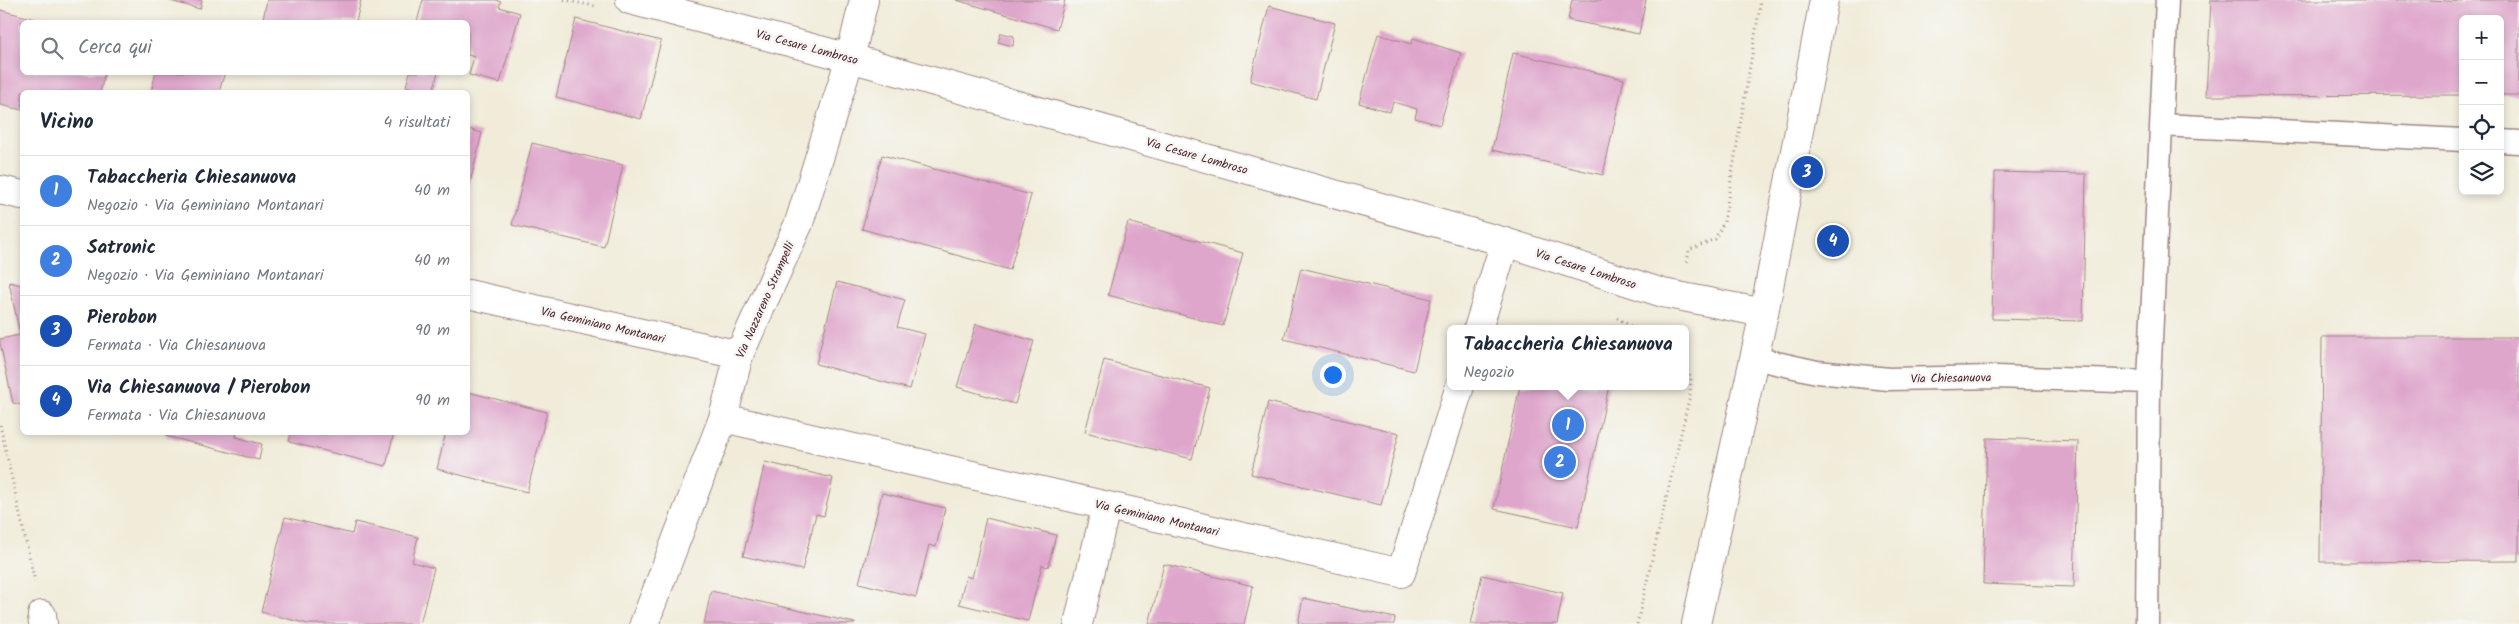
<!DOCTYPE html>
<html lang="it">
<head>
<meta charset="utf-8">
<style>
  :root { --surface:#fff; --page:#f6f6f7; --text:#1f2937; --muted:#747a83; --line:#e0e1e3; --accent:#1a73e8 }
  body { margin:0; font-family:Kalam,sans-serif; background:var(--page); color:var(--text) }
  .controls { position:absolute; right:15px; top:15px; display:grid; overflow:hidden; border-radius:8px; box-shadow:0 2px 8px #0003 }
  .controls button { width:45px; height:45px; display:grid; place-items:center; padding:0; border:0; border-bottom:1px solid var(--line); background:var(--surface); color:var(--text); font:25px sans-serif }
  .you { position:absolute; left:1332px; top:374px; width:18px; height:18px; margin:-12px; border:4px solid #fff; border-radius:50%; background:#1a73e8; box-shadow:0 0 0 8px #1a73e833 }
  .badge { display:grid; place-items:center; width:32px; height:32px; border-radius:50%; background:var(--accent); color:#fff; font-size:16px; font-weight:700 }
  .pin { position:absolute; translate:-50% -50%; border:2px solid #fff; box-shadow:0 1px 5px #0006 }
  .popup { position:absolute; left:1447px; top:325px; width:242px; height:65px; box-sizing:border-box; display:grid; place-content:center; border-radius:8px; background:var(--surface); filter:drop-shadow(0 1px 4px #0005); font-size:16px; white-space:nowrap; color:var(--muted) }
  .popup b { font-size:19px; color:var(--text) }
  .popup::after { content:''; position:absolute; left:50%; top:100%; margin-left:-10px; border:10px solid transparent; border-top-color:var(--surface) }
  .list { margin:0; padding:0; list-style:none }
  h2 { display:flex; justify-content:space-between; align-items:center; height:65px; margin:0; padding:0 20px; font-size:21px }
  h2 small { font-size:16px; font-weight:400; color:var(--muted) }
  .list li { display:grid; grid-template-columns:32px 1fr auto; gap:15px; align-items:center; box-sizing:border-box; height:70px; padding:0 20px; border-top:1px solid var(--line) }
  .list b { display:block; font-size:19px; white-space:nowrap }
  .list p { margin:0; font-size:16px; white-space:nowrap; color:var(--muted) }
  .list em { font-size:16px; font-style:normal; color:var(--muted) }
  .icon { flex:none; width:28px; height:28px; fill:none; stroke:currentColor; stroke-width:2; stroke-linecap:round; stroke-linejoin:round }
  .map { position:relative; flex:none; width:2519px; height:624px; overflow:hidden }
  .search { position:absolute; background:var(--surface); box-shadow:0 2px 8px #0003; left:20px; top:20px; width:450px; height:55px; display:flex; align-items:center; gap:12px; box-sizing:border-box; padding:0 18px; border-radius:8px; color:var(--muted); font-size:19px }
  .panel { position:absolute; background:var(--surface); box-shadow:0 2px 8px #0003; left:20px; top:90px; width:450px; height:345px; border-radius:8px }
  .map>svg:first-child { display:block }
</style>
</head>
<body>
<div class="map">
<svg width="2519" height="624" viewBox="0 0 2519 624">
  <rect width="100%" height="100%" fill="#f6f6f2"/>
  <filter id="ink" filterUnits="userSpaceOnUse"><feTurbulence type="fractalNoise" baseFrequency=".02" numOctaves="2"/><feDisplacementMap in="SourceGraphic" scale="10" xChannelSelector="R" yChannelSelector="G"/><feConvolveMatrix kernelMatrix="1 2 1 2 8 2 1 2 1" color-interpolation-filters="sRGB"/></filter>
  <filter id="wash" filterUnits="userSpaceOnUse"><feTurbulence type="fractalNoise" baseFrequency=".0096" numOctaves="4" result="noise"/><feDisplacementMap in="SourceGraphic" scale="20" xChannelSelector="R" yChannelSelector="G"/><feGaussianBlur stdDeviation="1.12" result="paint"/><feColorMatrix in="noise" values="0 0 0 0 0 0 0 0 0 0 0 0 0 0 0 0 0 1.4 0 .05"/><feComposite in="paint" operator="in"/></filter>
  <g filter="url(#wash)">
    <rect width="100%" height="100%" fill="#f1ecd9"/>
    <g id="blocks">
      <!-- building -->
      <path fill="#dfa6cc" d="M167 0H202L200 9Z
        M267 0H361L356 22H276L263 19Z
        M423 0H496L501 2 499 7 520 13 500 83 469 75 474 57 468 55V22H417Z
        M956 0H1065L1057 29Z
        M1572 0H1646L1639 34 1568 20Z
        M2211 0H2431L2463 2 2464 0H2519V95H2500V19H2463V95L2206 96Z
        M1269 6 1335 23 1316 99 1250 81Z
        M0 10 47 22H22V72H105L100 92H22V110L0 105Z
        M576 19 661 41 641 119 556 97Z
        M1001 33 1014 36 1013 46 998 42Z
        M1378 34 1411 44 1413 38 1461 53 1440 125 1415 118 1417 109 1393 102 1390 112 1359 103Z
        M1513 53 1624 79 1603 175 1492 150Z
        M156 72H225L219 92H151Z
        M410 72H438L433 92 406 86Z
        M468 129 482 133 468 191Z
        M532 143 623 165 604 247 512 225Z
        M882 155 1031 195 1010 270 862 229Z
        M1995 172 2086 174 2083 321 1992 319Z
        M1128 222 1243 253 1223 326 1108 295Z
        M1301 268 1431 299 1414 371 1284 339Z
        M9 282 22 285V405L13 403 0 343V339L20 335Z
        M837 282 905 300 897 327 925 334 910 389 816 364Z
        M976 324 1034 341 1015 404 957 387Z
        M2322 337H2519V561L2320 562Z
        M1104 360 1210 388 1192 459 1085 432Z
        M1520 386H1609L1578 527 1494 509Z
        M468 392 547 412 527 492 437 469 446 432H468Z
        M1268 402 1399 433 1381 505 1251 474Z
        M167 432H237L236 437 262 444 259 460 166 436Z
        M291 432H394L386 466 289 442Z
        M1987 438 2078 441 2074 587 1983 584Z
        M765 462 833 478 824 516 816 514 802 570 743 556Z
        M882 493 945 508 936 547 929 545 916 597 859 583Z
        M285 517 352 534 355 522 418 537 412 562 434 568 420 624H308L261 612Z
        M986 518 1056 535 1048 567 1042 565 1028 621 959 604 966 576 972 578Z
        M1164 564 1253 586 1244 624H1149Z
        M1482 575 1563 593 1557 624H1471Z
        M711 591 855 623V624H704Z
        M1303 598 1395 618 1394 624H1298Z"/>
    </g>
  </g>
  <g filter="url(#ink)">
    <use href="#blocks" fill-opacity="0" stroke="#9e8682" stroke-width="1"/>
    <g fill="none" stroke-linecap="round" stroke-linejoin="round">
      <!-- lane casing -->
      <g stroke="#9e8682" stroke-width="25">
        <path id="lane" d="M2161 125 2463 140
          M2500 141 2519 142
          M1754 358 1817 372 1889 379 1996 377 2149 382
          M2147 624 2149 382 2167 0"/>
      </g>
      <!-- street casing -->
      <g stroke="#9e8682" stroke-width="30">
        <path id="street" d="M630 0 850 58 1505 242 1663 293 1764 313
          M0 190 22 195
          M468 294 739 355
          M1478 329 1505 242
          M723 418 1401 573 1460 386
          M42 615 43 624
          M644 624 723 418 739 355 799 223 850 58 864 0
          M1078 624 1106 507"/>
      </g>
      <!-- primary casing -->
      <g stroke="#9e8682" stroke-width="30">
        <path id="primary" d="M1696 624 1764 313 1824 0"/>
      </g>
      <!-- path -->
      <path stroke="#9e8682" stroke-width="3" stroke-dasharray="1 4" stroke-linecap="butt" d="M564 0 595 6
        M1687 262 1689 250 1715 239 1724 222 1761 0
        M1617 318 1636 329
        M0 425 35 582
        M1637 624 1690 395 1691 378 1686 368"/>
      <!-- lane -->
      <use href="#lane" stroke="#fff" stroke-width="22"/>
      <!-- street -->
      <use href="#street" stroke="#fff" stroke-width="28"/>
      <!-- primary -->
      <use href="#primary" stroke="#fff" stroke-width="28"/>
    </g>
  </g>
  <g text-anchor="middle" stroke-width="5" stroke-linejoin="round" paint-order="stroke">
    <!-- street labels -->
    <g font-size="12" fill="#4a1f2b" stroke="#f6f6f2">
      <text transform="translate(807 47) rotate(15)" y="4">Via Cesare Lombroso</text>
      <text transform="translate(1197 156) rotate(16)" y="4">Via Cesare Lombroso</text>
      <text transform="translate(1586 269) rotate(18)" y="4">Via Cesare Lombroso</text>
      <text transform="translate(765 300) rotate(-66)" y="4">Via Nazzareno Strampelli</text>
      <text transform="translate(603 325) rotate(13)" y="4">Via Geminiano Montanari</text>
      <text transform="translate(1951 378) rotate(-1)" y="4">Via Chiesanuova</text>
      <text transform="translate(1157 518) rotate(13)" y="4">Via Geminiano Montanari</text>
    </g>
  </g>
</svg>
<div class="controls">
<button>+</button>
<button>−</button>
<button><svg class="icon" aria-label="locate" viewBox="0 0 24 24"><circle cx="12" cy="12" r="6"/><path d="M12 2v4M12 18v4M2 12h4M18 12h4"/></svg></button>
<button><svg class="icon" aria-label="layers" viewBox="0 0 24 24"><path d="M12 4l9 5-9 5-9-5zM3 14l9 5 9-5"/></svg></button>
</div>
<div class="you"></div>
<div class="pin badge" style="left:1568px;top:425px;background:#3f7fe0">1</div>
<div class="popup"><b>Tabaccheria Chiesanuova</b>Negozio</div>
<div class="pin badge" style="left:1560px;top:462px;background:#3f7fe0">2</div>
<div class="pin badge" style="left:1807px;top:172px;background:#1a4fb4">3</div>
<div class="pin badge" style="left:1833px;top:241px;background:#1a4fb4">4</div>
<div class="search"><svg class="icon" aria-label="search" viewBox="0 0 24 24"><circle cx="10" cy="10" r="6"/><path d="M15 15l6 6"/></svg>Cerca qui</div>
<section class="panel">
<h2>Vicino<small>4 risultati</small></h2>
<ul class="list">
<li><span class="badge" style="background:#3f7fe0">1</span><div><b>Tabaccheria Chiesanuova</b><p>Negozio · Via Geminiano Montanari</p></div><em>40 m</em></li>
<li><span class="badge" style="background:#3f7fe0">2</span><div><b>Satronic</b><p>Negozio · Via Geminiano Montanari</p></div><em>40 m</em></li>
<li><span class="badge" style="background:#1a4fb4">3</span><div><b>Pierobon</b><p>Fermata · Via Chiesanuova</p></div><em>90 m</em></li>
<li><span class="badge" style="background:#1a4fb4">4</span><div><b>Via Chiesanuova / Pierobon</b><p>Fermata · Via Chiesanuova</p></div><em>90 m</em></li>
</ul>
</section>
</div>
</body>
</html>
